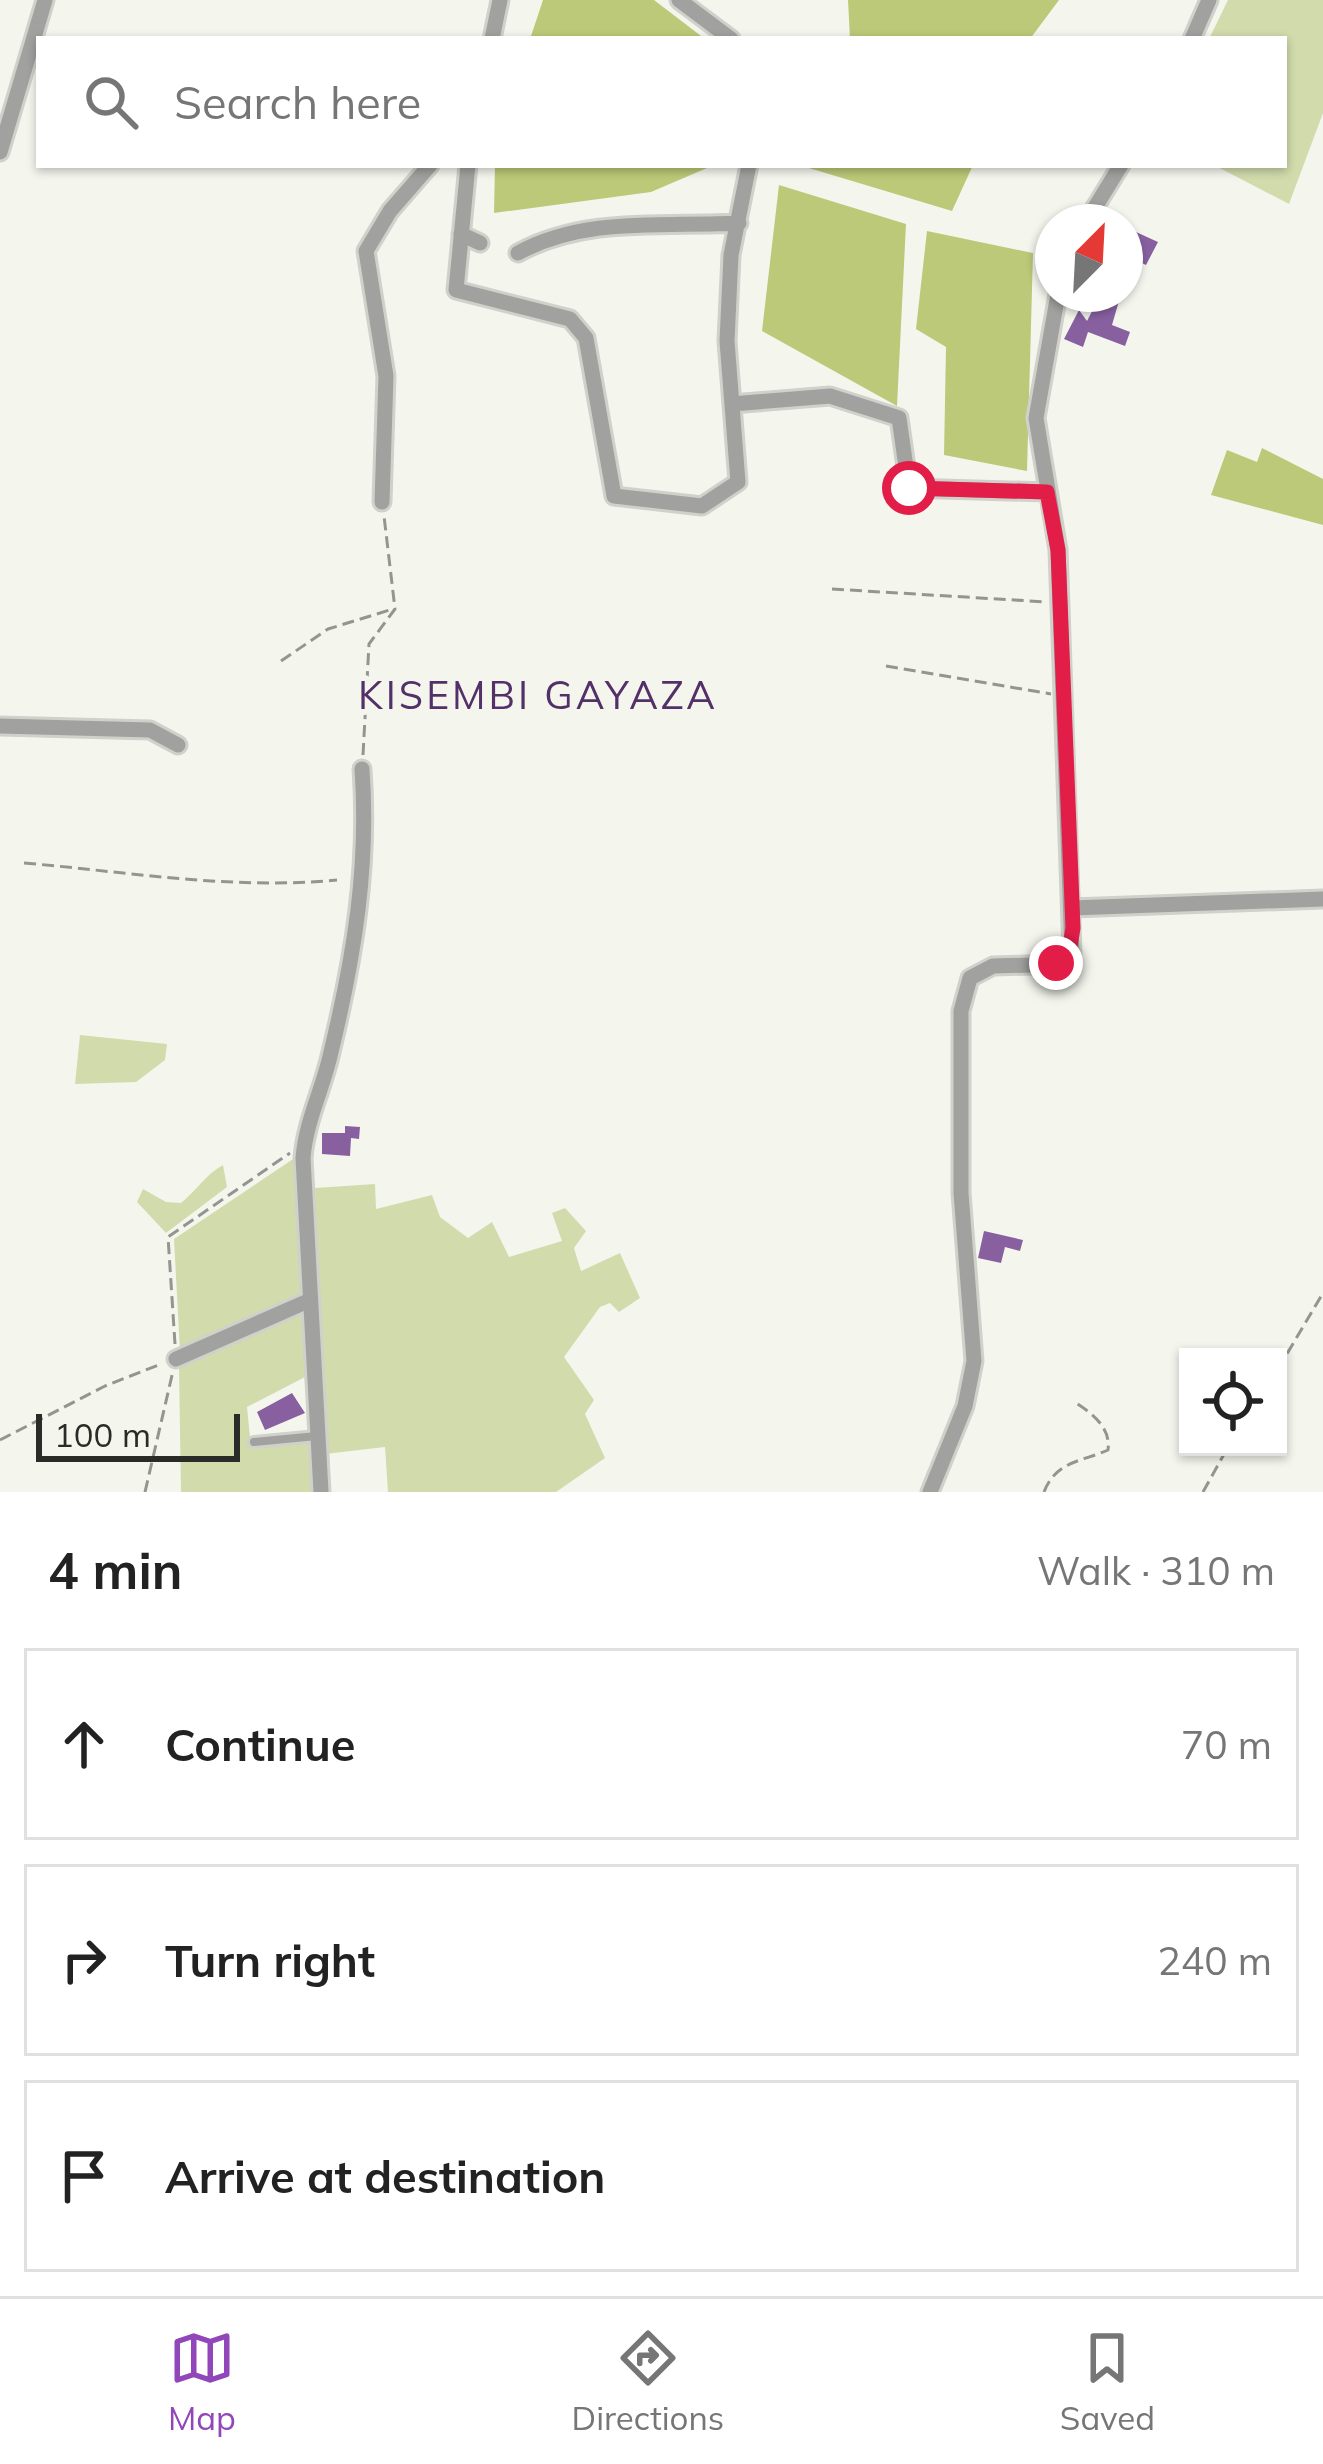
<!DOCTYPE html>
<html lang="en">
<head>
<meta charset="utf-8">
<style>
  :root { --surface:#fff; --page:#f2f2f2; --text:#222; --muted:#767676; --line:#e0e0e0; --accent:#9147b9 }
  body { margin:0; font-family:Mulish,sans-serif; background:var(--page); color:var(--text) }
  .controls { position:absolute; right:36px; bottom:36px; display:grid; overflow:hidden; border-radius:0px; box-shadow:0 3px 9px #0004 }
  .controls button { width:108px; height:108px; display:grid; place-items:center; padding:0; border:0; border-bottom:3px solid var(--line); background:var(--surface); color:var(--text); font:60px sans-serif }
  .compass { position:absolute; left:1035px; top:204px; width:108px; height:108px; border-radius:50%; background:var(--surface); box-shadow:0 3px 9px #0004; rotate:24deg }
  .scale { position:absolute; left:36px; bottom:30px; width:204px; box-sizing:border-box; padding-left:12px; border:6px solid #2a2a27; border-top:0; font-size:33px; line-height:42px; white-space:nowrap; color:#2a2a27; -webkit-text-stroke:9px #f4f6ee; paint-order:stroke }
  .stop { position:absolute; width:36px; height:36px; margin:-27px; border:9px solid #e11d48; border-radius:50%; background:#fff }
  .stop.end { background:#e11d48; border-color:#fff; box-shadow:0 3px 12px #0008 }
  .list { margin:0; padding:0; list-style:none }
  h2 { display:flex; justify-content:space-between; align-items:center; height:156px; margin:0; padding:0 48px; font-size:51px }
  h2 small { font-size:39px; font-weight:400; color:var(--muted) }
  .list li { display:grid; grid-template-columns:78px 1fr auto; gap:36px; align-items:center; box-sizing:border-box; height:192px; margin:0 24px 24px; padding:0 24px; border:3px solid var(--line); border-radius:0px }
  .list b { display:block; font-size:45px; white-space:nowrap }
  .list em { font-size:39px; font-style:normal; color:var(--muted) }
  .icon { flex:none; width:66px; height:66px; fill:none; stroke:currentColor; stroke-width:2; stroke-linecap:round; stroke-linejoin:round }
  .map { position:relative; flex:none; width:1323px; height:1492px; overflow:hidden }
  .search { position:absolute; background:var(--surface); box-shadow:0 3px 9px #0004; left:36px; right:36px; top:36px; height:132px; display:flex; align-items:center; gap:30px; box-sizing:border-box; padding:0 42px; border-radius:0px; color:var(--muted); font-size:45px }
  .sheet { height:804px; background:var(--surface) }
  nav { display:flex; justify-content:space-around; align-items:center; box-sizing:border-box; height:168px; border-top:3px solid var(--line); background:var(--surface); font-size:33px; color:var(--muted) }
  nav a { display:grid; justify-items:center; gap:6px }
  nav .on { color:var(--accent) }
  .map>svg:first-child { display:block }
</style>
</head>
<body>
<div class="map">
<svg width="1323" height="1492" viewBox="0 0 1323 1492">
  <rect width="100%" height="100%" fill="#f4f6ee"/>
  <!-- green -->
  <path fill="#d2dbac" d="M1228 0H1323V113L1289 204 1214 165H1284V39H1209Z
    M80 1035 167 1044 165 1060 136 1082 75 1084Z
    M299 1155 302 1297 180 1352 174 1239Z
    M223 1165 227 1187 166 1233 137 1202 143 1189 166 1202 181 1203C197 1190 205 1175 223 1165Z
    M375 1184 376 1209 432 1195 440 1217 468 1238 492 1222 509 1257 562 1241 552 1213 565 1208 586 1231 574 1248 581 1271 620 1253 640 1298 619 1312 610 1303 600 1307 564 1357 594 1400 585 1414 605 1458 556 1492H388L385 1447 325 1454 315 1188Z
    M295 1313 310 1321 305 1377 247 1407 250 1437 311 1431 316 1492H181L179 1368Z"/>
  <!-- forest -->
  <path fill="#bcc978" d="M543 0H654L705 39H530Z
    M848 0H1059L1030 39H850Z
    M495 165H714L651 192 494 213Z
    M799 165H973L952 211Z
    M779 185 906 224 897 406 762 331Z
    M927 231 1033 253 1027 471 944 455 946 347 916 329Z
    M1262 448 1323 479V525L1211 495 1227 450 1257 462Z"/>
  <!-- building -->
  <path fill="#8860a0" d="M1125 227 1158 242 1146 265 1125 255Z
    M1101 294H1121L1112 325 1130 332 1125 346 1088 332 1083 347 1064 339 1079 310 1087 321Z
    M345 1126 360 1127 359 1139 351 1138 350 1156 322 1154V1133H345Z
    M984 1231 1023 1240 1020 1251 1005 1247 1001 1263 978 1258Z
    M292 1393 305 1413 265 1430 257 1412Z"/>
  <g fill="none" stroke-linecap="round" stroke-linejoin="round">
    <!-- service casing -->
    <g stroke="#d0d1ca" stroke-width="14">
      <path id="service" d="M254 1442 317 1436"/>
    </g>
    <!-- minor casing -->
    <g stroke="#d0d1ca" stroke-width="21">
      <path id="minor" d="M679 0 731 39
        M492 39 500 0
        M1192 39 1209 0
        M0 152 45 0
        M468 165 456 290 570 319 586 338 614 496 702 506 738 482 727 341 731 255 749 165
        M1086 222 1121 165
        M461 234 480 243
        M518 253C585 216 665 227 739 223
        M732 404 830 396 899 418 909 488 1047 492
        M382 502 386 376 366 251 390 211 430 165
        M0 726 150 730 178 745
        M1072 908 1323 899
        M176 1359 308 1301
        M321 1492 303 1158C306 1120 323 1089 331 1052 354 957 369 867 362 769
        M930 1492 965 1406 974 1361 961 1193V1011L970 978 993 966 1067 964 1072 953 1058 550 1036 418 1058 294"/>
    </g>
    <!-- path -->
    <path stroke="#949590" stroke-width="3" stroke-dasharray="12 6" stroke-linecap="butt" d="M832 589 1047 602
      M281 661 328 629 393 609
      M886 666 1051 694
      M363 755 369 644 395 609 384 516
      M24 863C130 872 230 890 337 880
      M175 1344 168 1237 290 1153
      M1278 1369 1323 1293
      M0 1440 105 1386 161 1364
      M145 1492 173 1371
      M1044 1492C1056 1461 1081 1462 1108 1450 1111 1428 1093 1414 1076 1403
      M1203 1492 1228 1447"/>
    <!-- service -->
    <use href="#service" stroke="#a1a29f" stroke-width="8"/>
    <!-- minor -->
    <use href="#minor" stroke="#a1a29f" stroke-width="15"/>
  </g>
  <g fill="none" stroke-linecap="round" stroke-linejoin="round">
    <!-- route -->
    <path stroke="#e11d48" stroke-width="15" d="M909 488 1047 492 1058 550 1073 928 1067 964 1056 963"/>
  </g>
  <g text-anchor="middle" stroke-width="12" stroke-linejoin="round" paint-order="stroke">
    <!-- quarter labels -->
    <g font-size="39" letter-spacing="3" fill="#543069" stroke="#f4f6ee">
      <text x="538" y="709">KISEMBI GAYAZA</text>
    </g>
  </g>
</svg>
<div class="controls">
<button><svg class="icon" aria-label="locate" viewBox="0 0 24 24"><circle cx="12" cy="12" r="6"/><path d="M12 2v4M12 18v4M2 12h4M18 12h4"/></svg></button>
</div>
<svg class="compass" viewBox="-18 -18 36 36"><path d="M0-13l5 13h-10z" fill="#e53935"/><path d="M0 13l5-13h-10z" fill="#767676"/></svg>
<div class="scale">100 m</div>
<div class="stop" style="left:909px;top:488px"></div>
<div class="stop end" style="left:1056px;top:963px"></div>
<div class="search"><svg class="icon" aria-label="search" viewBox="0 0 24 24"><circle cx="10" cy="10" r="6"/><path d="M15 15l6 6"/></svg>Search here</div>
</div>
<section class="sheet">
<h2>4 min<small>Walk · 310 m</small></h2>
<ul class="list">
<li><svg class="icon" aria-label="ahead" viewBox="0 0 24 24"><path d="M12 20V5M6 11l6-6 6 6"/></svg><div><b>Continue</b></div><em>70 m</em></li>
<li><svg class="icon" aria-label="right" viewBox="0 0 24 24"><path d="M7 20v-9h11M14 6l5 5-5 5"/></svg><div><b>Turn right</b></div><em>240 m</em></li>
<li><svg class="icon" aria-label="arrive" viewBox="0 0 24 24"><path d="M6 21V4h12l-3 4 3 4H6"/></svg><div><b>Arrive at destination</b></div></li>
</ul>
</section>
<nav>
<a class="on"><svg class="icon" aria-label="map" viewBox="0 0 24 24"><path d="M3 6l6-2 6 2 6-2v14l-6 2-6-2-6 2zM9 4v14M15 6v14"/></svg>Map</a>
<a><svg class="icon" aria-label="directions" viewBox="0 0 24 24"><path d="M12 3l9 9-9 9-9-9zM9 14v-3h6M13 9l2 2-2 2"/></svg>Directions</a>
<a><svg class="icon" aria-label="saved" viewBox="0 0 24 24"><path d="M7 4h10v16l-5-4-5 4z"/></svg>Saved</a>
</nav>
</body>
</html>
